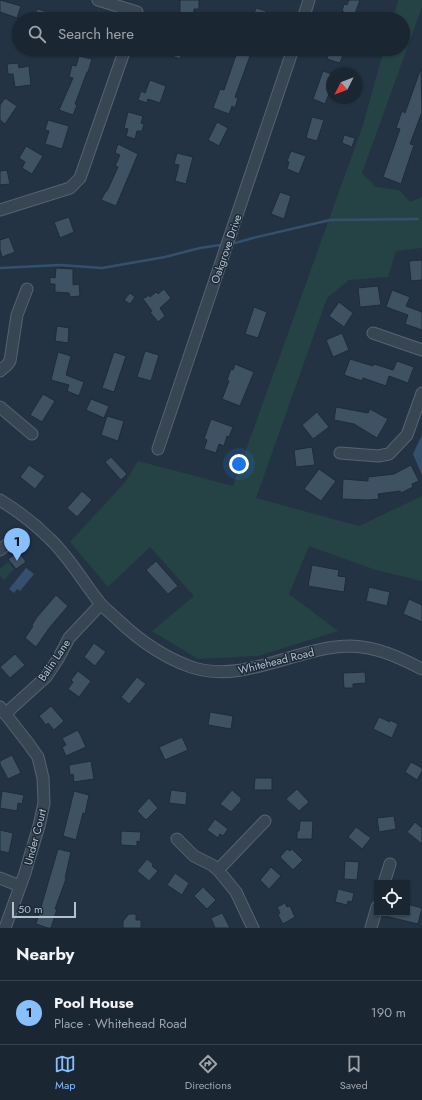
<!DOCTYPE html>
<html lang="en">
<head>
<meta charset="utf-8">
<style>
  :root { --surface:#1a2632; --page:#27323e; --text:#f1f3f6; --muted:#9fa5ac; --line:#38434d; --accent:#87bfff }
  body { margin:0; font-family:Jost,sans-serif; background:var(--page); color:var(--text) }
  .controls { position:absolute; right:12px; bottom:12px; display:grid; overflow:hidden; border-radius:0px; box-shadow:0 1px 3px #0004 }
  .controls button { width:36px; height:36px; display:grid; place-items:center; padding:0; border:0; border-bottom:1px solid var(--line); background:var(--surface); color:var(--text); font:20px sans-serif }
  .compass { position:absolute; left:326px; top:68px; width:36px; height:36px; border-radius:50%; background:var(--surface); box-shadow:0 1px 3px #0004; rotate:228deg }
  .scale { position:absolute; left:12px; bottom:10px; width:64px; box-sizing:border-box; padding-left:4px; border:2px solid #b5c0cd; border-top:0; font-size:11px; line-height:14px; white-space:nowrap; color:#b5c0cd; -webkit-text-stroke:3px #1c2a38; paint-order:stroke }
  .you { position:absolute; left:239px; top:464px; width:14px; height:14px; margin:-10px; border:3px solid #fff; border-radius:50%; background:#1a73e8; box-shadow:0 0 0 6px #1a73e833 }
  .badge { display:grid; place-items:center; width:26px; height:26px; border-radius:50%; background:var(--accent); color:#111; font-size:13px; font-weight:700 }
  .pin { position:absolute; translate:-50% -33px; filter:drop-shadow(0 1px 2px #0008) }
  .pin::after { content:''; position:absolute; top:21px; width:14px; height:12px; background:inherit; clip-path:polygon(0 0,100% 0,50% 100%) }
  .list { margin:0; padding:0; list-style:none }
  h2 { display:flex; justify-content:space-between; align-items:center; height:52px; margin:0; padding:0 16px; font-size:17px }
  h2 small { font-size:13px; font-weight:400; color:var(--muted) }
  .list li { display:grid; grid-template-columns:26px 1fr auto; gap:12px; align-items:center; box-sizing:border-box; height:64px; padding:0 16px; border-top:1px solid var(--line) }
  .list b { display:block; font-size:15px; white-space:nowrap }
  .list p { margin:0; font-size:13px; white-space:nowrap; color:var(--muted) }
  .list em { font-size:13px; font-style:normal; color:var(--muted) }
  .icon { flex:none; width:22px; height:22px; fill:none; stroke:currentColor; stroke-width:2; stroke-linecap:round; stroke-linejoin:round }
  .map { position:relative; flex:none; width:422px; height:928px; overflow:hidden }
  .search { position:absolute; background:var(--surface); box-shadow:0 1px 3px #0004; left:12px; right:12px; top:12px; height:44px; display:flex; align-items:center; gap:10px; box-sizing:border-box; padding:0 14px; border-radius:22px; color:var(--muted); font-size:15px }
  .sheet { height:116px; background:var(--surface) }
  nav { display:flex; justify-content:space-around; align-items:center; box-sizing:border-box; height:56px; border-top:1px solid var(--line); background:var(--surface); font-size:11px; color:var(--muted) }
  nav a { display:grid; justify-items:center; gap:2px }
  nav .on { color:var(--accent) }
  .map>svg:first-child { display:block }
</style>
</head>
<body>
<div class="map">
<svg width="422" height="928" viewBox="0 0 422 928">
  <rect width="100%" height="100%" fill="#233343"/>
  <!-- green -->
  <path fill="#254344" d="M398 0H422V7L362 173 376 187 399 190 410 202 422 197V248L396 251 388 277 349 280 327 298 256 498 359 526 422 496V581L376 570 309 546 289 594 338 631 258 656 198 659 152 631 194 596 150 547 108 587 70 542 126 481 138 461 233 486 363 125 384 49H403V19H393Z
    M8 562 14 569 4 580 0 575V569Z"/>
  <!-- water -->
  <path fill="#35506c" d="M422 435V475L413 454Z
    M26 568 34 574 20 591 17 589 14 593 9 589Z"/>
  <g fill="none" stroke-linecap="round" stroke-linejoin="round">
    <!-- stream -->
    <path stroke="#35506c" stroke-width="2.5" d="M235 243 253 238 330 220 418 219
      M0 268 60 265 102 268 165 257 200 248 220 245"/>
  </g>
  <!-- building -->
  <path fill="#3f5263" stroke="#1e2c3a" d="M0 0 21 6 17 18 0 12Z
    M180 0H199V9H194L193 19H184V14H180Z
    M349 0H360L353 19H341L344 12 342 11 344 4 347 5Z
    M256 8 266 11 263 19H252Z
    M37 9 45 11 43 19H34Z
    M156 49H180V51L182 52 180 59 156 50Z
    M330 49H345L340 63 327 59Z
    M237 52 250 56 235 97 238 98 235 108 232 106 229 114 213 108 220 89 224 90Z
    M79 56 92 59 88 72H87L75 104 77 105 73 115 59 110 73 78 69 77 72 65 76 66Z
    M18 63 19 68 29 66 31 85 15 87 13 74H8L7 64Z
    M421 68 422 112 410 144 414 145 401 184 383 177 400 129 396 128 402 111 405 113Z
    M323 71 332 74V86L325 104 313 99Z
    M150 80 166 86 160 103 148 99 147 103 138 100 141 91 145 93Z
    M5 98 17 106 5 124 0 120V105Z
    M128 112 143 116 141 123 144 124 142 131H137L135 139 126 136 128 129 124 128Z
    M312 117 324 120 317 141 306 138Z
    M48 120 69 126 62 149 45 144 49 131 45 130Z
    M217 122 228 128 219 146 208 140Z
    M344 135 355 138 352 147 342 143Z
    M118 144 138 154 116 206 101 200 106 191H107L118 167 115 166 120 155 115 153Z
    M26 146 43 156 32 174 22 168 25 162 19 158Z
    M291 151 306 156 299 174 287 169 289 162 287 161Z
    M177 153 193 157 186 184 175 181 179 165 174 164Z
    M7 170 10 184 0 185V171Z
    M280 192 291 196 284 219 271 214Z
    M69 217 74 232 60 238 54 222Z
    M9 237 15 252 2 257 0 250V240Z
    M422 260V280L411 281 409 261Z
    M56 268 73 269V285L79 284 80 296 70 297 69 293 55 292V284H50V277L55 278Z
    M378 286 381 305 360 307 358 288Z
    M164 289 171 298 160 308 165 316 158 322 150 312 152 311 143 299 149 295 150 297 156 292 158 294Z
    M392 290 410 297 406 306 422 312V330L405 324 408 315 386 307Z
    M130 293 135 297 130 304 124 300Z
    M339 302 353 313 344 327 329 316Z
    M254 307 267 312 258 338 245 334Z
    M57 326 69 328 68 343 55 341Z
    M342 333 349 350 333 357 326 340Z
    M145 351 159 355 151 381 137 377Z
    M58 352 71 356 66 375 84 382 79 396 67 391 69 385 51 380Z
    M114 352 126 356 114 392 102 388Z
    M350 359 373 366 374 364 393 370 397 361 414 367 408 383 389 376 386 386 363 378 362 381 344 375Z
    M235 364 254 372 240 406 222 399 229 381 227 380 231 369 233 370Z
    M43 394 55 401 42 422 30 415Z
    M91 399 109 406 104 418 86 410Z
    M336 407 368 413 370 409 388 419 377 438 354 424 334 420Z
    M317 412 329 427 313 439 302 425Z
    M107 416 124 421 118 441 101 435Z
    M211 419 233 427 229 437 227 436 224 446 219 444 216 453 204 449 207 440 204 439Z
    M312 447 315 465 296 467 294 450Z
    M111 457 127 474 121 480 105 462Z
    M29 465 45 476 35 489 20 477Z
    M411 465 419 481 412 484 413 487 401 493 400 491 378 494 379 499 368 500 342 499 343 479 368 481V477L394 474Z
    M319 469 336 481 321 501 304 489Z
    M82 491 92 500 77 517 67 508Z
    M19 552 26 562 16 569 8 559Z
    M156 561 178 586 168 594 146 570Z
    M312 565 339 570 338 576 346 577 344 592 308 586Z
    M369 587 390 592 387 606 366 601Z
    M56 595 68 606 50 627 36 647 25 638 33 626 32 625 37 617Z
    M409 599 422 605V622L403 614Z
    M94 643 106 652 95 666 84 657Z
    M15 654 25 665 10 678 0 667Z
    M78 671 91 681 79 697 68 689 73 682 71 680Z
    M365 672 366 683 353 684V688H344L343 673Z
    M137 677 146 684 129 704 121 697Z
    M51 706 64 721 54 730 48 723 46 725 39 716Z
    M210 712 233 716 231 729 208 725Z
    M379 717 390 722V720L398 724 392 738 373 729Z
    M78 730 86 747 66 756 62 747 66 745 62 738Z
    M182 737 188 750 165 760 159 747Z
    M12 755 21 773 8 779 0 764V761Z
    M91 761 94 779 74 782 73 774 70 775 69 765Z
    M411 762 422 768V771L417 780 405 772Z
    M255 778H272V790H254Z
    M297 789 309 802 299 811 286 799Z
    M171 790 187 792 186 805 169 803Z
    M232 790 241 798V801L231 812 220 804Z
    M2 791 24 795 22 804 18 803 17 811 0 808Z
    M74 791 89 795 85 814 83 813 76 840 63 836Z
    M149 798 158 808 146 820 137 811Z
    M394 816 396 829 379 832 377 818Z
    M215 819 228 829 223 836 220 834 218 838 207 830Z
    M300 821H313L312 839H297V831H299Z
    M415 822 422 828V844L407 832Z
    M356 827 371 838 362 849 348 837Z
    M0 830 13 833 9 853 0 851Z
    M121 831 141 832 140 842 137 841V846L121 845Z
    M58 849 71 852 65 878 66 879 55 909H57L51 928H48L36 924Z
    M287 849 290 851 292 849 303 860 293 870 280 857Z
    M147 859 153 864 152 866 158 871 149 881 137 871Z
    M345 861 359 862 357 880 344 879Z
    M271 867 281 876 269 889 260 880Z
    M175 873 189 883 182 895 167 885Z
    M203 887 216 900 207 909 194 896Z
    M338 889 354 893 352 902 348 901 347 905 335 902Z
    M285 903 287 907 290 906 295 917 283 924 278 915 280 913 277 907Z
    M407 904 422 908 418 924 385 916 386 913H407Z
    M222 913 224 916 230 928H215L211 918Z
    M129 914H136V920H141V928H123V921Z"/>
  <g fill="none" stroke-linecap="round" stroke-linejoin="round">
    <!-- minor casing -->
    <g stroke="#566370" stroke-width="13">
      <path id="minor" d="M98 0 137 12 135 19
        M303 19 309 0
        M0 210 70 188 80 178 125 49
        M373 333 422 350
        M0 371 7 365 10 361 17 315 27 289
        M0 407 32 434
        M158 449 293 49
        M340 453 378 456 389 454 407 435 422 393
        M0 500C18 511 35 524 50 539 70 558 83 582 100 603 105 609 112 614 118 620 139 640 163 657 191 667 244 685 297 646 351 646 377 647 399 657 422 669
        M0 550 14 539
        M0 707 28 743 38 757 43 778 44 803 39 826 29 859 25 873 5 928
        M5 714 46 677 58 659 69 638 101 604
        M177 839 194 856 212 865 218 870 236 892 253 928
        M218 870 265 821
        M0 878 20 886
        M384 883 390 864
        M371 928 377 907"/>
    </g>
    <!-- minor -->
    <use href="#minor" stroke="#384553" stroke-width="11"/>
  </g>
  <g text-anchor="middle" stroke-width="3" stroke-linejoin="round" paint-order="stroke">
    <!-- street labels -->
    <g font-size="11" fill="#b5c0cd" stroke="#1c2a38">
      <text transform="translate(226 249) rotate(-71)" y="4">Oakgrove Drive</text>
      <text transform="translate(54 660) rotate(-56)" y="4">Balin Lane</text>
      <text transform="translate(276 661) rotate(-14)" y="4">Whitehead Road</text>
      <text transform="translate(35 837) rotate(-75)" y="4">Under Court</text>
    </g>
  </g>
</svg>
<div class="controls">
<button><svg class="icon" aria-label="locate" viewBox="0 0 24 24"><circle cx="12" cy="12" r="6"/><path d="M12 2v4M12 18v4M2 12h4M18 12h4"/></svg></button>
</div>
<svg class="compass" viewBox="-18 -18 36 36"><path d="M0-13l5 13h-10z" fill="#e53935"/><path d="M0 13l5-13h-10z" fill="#9fa5ac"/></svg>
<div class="scale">50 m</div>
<div class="you"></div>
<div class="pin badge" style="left:17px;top:561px">1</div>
<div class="search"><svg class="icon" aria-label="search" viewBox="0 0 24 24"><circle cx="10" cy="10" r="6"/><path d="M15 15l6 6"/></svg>Search here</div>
</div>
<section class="sheet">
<h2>Nearby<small></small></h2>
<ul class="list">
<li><span class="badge">1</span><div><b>Pool House</b><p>Place · Whitehead Road</p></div><em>190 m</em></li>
</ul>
</section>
<nav>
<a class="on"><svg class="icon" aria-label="map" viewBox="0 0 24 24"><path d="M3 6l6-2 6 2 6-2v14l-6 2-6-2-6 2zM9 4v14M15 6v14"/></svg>Map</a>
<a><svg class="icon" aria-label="directions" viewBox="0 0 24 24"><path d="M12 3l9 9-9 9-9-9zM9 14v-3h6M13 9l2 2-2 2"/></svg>Directions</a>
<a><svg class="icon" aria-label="saved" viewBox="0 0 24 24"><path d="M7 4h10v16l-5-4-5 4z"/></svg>Saved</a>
</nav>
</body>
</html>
